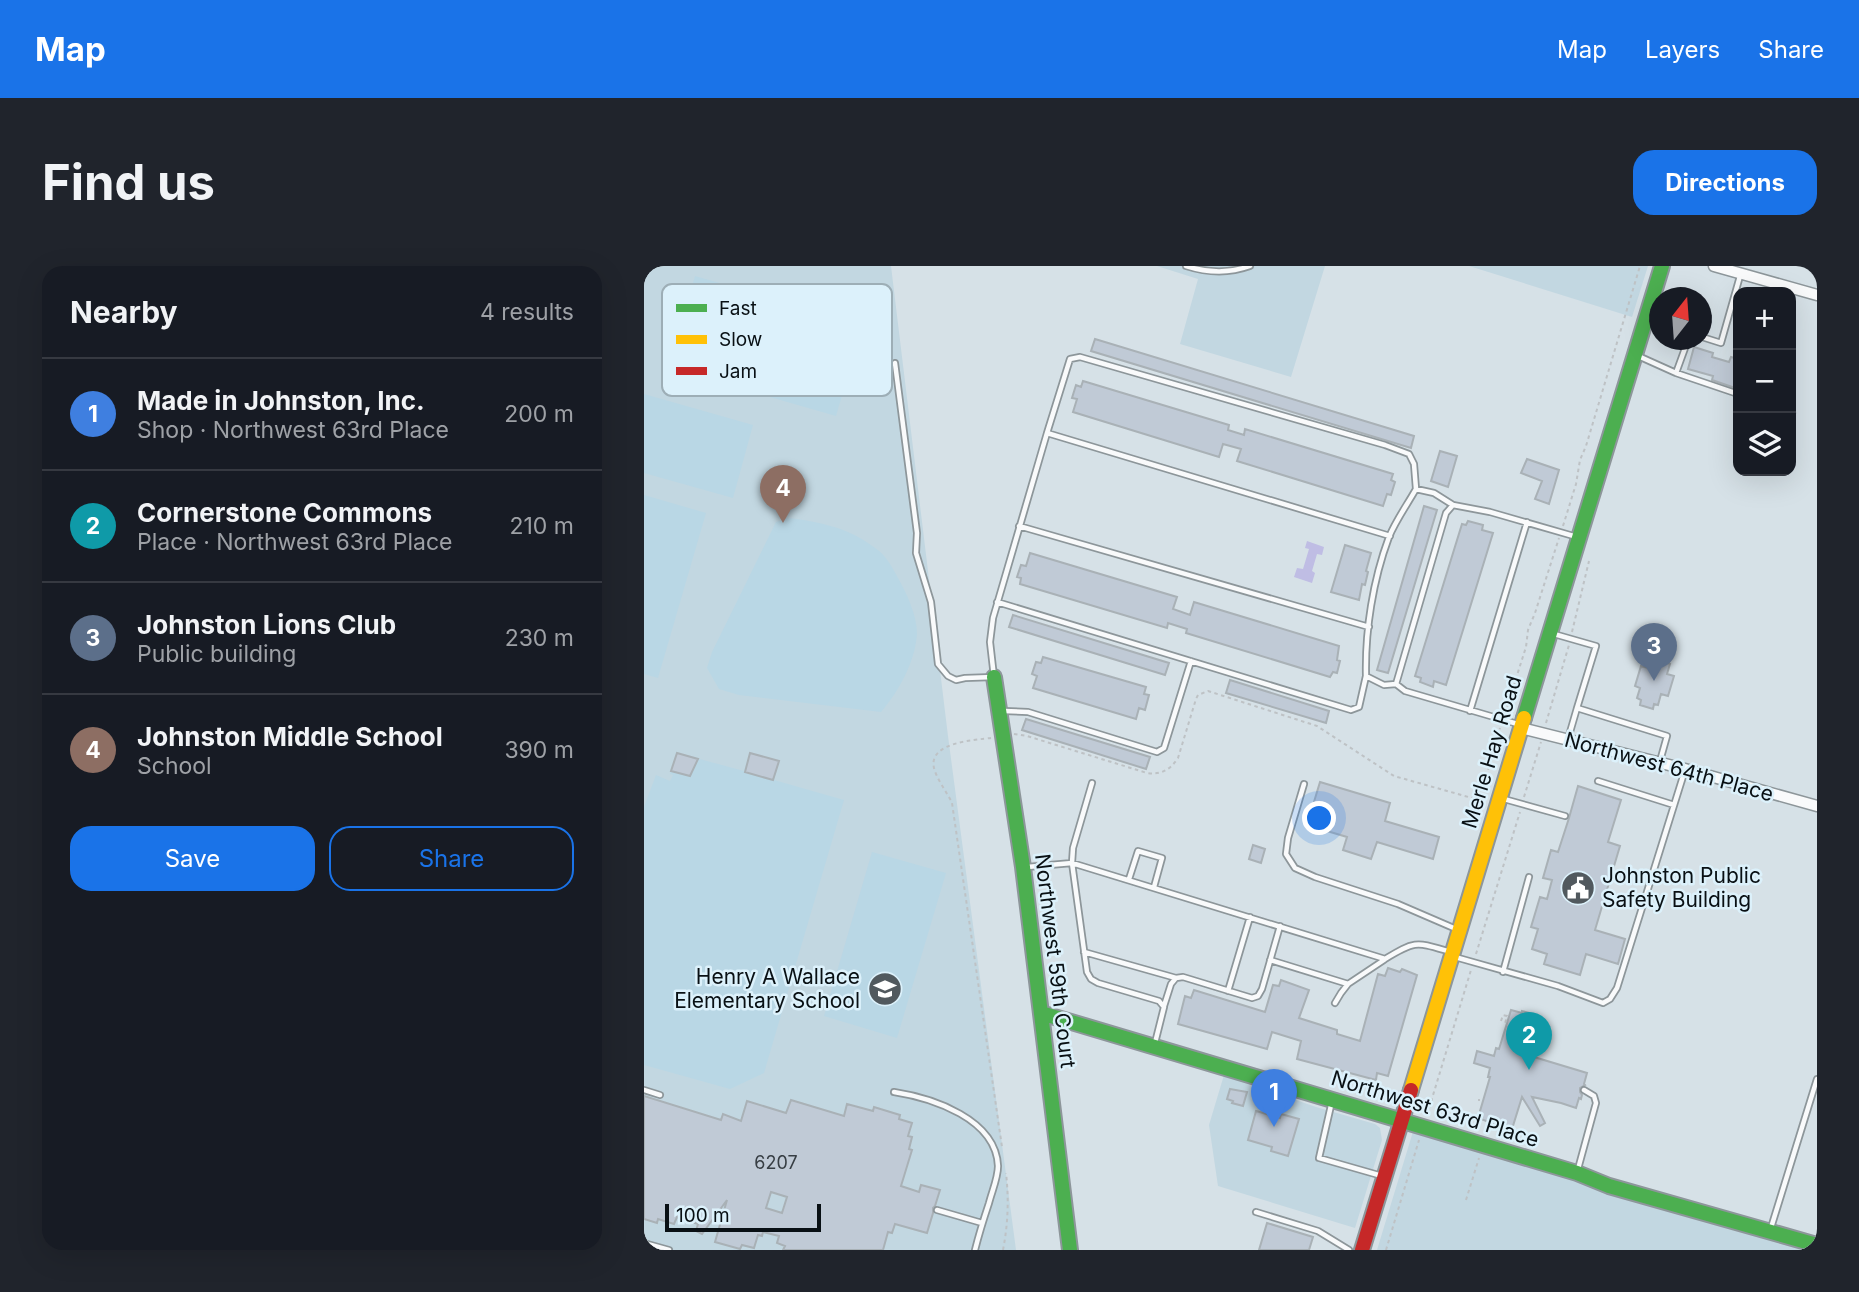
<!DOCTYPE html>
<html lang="en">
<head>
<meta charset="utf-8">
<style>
  :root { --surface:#171b24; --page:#20242c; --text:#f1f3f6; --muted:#9ea1a6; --line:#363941; --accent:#1a73e8 }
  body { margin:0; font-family:Inter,sans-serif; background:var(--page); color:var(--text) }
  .controls { position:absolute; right:21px; top:21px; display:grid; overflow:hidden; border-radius:14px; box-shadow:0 7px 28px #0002 }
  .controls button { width:63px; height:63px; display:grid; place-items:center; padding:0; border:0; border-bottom:2px solid var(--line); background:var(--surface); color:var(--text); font:35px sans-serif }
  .compass { position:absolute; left:1005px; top:21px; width:63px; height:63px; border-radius:50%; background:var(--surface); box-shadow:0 7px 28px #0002; rotate:17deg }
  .scale { position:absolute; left:21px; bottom:18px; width:156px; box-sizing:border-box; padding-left:7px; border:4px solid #091014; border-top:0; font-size:19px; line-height:24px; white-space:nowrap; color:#091014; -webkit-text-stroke:5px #dcf1fb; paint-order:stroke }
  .you { position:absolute; left:676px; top:553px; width:24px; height:24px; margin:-18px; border:5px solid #fff; border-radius:50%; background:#1a73e8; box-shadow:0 0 0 10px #1a73e833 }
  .badge { display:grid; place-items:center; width:46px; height:46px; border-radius:50%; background:var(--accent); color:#fff; font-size:23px; font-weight:700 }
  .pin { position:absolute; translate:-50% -58px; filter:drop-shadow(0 2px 4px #0008) }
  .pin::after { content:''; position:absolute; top:37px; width:24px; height:21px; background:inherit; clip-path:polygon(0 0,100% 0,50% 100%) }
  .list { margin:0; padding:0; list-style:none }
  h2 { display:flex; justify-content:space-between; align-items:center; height:91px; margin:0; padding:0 28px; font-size:30px }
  h2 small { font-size:23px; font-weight:400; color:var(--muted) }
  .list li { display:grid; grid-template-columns:46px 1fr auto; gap:21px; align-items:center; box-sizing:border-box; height:112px; padding:0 28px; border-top:2px solid var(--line) }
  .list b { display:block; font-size:26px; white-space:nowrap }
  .list p { margin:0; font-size:23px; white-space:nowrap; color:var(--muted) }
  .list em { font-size:23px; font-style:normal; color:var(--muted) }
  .actions { display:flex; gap:14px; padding:21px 28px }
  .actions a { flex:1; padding:16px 0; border:2px solid var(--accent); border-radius:21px; text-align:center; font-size:24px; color:var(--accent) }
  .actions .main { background:var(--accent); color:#fff }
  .icon { flex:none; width:38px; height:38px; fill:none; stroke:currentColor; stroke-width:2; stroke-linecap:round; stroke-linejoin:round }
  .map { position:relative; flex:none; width:1173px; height:984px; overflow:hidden; border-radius:21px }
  header { display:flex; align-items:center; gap:42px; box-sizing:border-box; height:98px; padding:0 35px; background:var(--accent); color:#fff }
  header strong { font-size:33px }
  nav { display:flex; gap:38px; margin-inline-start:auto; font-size:24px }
  .intro { display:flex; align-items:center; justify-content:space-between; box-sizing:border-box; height:168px; padding:0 42px }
  h1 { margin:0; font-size:49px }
  .button { padding:18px 32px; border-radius:21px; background:var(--accent); color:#fff; font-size:24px; font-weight:700 }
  main { display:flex; gap:42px; padding:0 42px }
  aside { flex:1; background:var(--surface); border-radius:21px; box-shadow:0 7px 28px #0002 }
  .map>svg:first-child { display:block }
</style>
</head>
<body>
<header>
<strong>Map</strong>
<nav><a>Map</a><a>Layers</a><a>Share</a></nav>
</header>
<div class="intro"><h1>Find us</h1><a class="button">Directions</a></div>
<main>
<aside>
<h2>Nearby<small>4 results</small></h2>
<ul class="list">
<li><span class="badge" style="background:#3f7fe0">1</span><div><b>Made in Johnston, Inc.</b><p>Shop · Northwest 63rd Place</p></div><em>200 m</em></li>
<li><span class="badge" style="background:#0f9aa8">2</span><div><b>Cornerstone Commons</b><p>Place · Northwest 63rd Place</p></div><em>210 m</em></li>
<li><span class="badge" style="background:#5c6f8a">3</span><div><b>Johnston Lions Club</b><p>Public building</p></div><em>230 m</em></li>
<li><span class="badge" style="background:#8d6e63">4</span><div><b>Johnston Middle School</b><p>School</p></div><em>390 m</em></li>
</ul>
<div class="actions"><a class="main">Save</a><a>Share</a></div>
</aside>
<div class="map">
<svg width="1173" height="984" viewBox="0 0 1173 984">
  <rect width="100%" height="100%" fill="#d6e1e7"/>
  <!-- built -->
  <path fill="#c2d7e1" d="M0 0H247L304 470 372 984H0Z
    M513 0H681L647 111 536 78 554 13Z
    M825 0H1004L988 51Z
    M580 809 672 841 731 858 736 862 738 874 711 962 574 920 565 859Z
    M771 859 1173 984H733Z"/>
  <!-- green -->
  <path fill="#b9d7e5" d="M51 10 219 58 192 150 25 102Z
    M0 128 109 159 89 232 0 207Z
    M0 229 62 247 14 412 0 408Z
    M145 252C176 256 206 262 231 282 242 289 248 301 254 312 263 328 273 349 273 368 271 396 255 425 237 446L95 429 75 423 63 402 68 386 132 256Z
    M33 487 100 505 106 487 135 495 130 514 200 534 120 807 86 823 0 799V541L12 509 26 515 29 509 26 508Z
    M228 586 302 607 253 772 180 750Z"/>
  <!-- water -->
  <path fill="#bfbde4" d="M663 275 680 281 678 289 673 288 668 305 671 307 668 317 650 311 653 302 659 303 665 283 661 282Z"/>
  <!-- building -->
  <path fill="#c0cad6" stroke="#a9b1b6" stroke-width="2" fill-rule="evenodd" d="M451 73 770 170 767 182 447 85Z
    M1050 81 1069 87 1068 91 1085 96 1087 91 1094 93V123L1068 114 1069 110 1044 103Z
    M439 115 585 159 584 164 600 169 601 163 749 208 747 214 751 216 747 229 743 228 739 240 593 195 597 183 579 178 575 191 429 146 433 133 428 132 432 119 437 121Z
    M796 185 813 190 804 221 787 215Z
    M883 193 915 204 905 238 891 233 898 215 877 207Z
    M780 240 793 244 744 407 733 404Z
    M824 255 839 259 838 264 849 267 802 419 790 415 789 421 776 416 777 412 771 410 818 258 822 259Z
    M701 279 727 287 722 305 724 306 721 319 718 318 715 334 687 326Z
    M386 287 533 331 529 343 546 349 550 336 695 380 693 394 696 395 693 407 689 406 686 411 542 367 543 363 524 357 523 362 376 318 377 312 373 311 377 299 382 300Z
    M369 349 525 397 521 409 365 361Z
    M399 391 502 421 500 428 505 429 501 444 495 442 492 453 389 422 393 410 388 408 392 396 397 397Z
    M1007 392 1026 398 1023 408 1030 410 1024 430 1017 428 1014 439 1010 438 1009 443 996 439 997 434 993 432 996 422 991 420 997 400 1004 402Z
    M586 414 685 445 682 457 582 427Z
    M382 453 506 491 502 503 378 464Z
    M33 487 54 493 46 510 27 505Z
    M106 487 135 495 129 514 101 506Z
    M676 516 746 537 741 555 795 571 789 593 733 576 727 593 699 584 703 571 663 559Z
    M934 520 977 534 964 576 976 580 951 664 981 673 974 698 942 688 936 709 900 698 903 688 888 683 894 663 887 661 896 631 903 633 908 614 899 612 907 584 914 586 925 552Z
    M609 579 621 583 617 597 605 593Z
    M744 702 756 706 758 703 773 709 744 810 733 807 732 814 653 793 657 775 628 766 623 783 534 758 541 730 547 732 550 724 621 746 629 719 635 720 637 714 665 724 655 752 693 764V768L716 775 734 708 741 710Z
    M867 744 878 747V745L892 749 891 751 901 754 890 791 943 807 940 818 941 819 936 822V826L938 829 937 833 935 832 932 842 917 837 888 831 901 857 896 860 878 831 868 863 844 858 845 856 834 852 846 811H844L846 802 830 797 833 785 850 790 852 782 855 783Z
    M586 823 603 826 599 840 588 837 589 835 583 833Z
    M0 830 77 854 79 848 97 855 103 835 142 847 147 834 200 850 203 838 229 845 230 841 256 849 255 853 268 857 264 870 268 871 265 883 268 884 257 920 275 926 277 919 296 924 291 940 289 942V947L283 967 251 958 248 967 244 966 239 984H139L141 980 133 977 135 970 119 966 118 970 114 969 110 982 98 979 96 983 71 976 83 934 58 968 52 965 54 958 33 951 30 958 14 953 13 957 0 953ZM127 926 143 931 138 947 122 942Z
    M612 845 636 852 637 848 655 853 644 890 627 885 628 881 604 874Z
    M623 957 669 971 665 984H615Z"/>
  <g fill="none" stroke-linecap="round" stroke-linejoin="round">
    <!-- lane casing -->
    <g stroke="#8d969a" stroke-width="8">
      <path id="lane" d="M542 0C564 7 584 8 606 0
        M1058 71 1077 77 1096 10
        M992 89 1032 107 1094 128
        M251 97 273 267 272 287 287 336 294 398 304 410 312 414 321 412 350 411 346 376 349 352 403 167 746 270
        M1032 107 1044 74
        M1147 146 1148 147
        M403 167 426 93 436 91 741 179 765 188 770 198 772 223
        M375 260 725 361
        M353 336 707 444 715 441 722 410
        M910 368 952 380 933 442
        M752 418 740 419 722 410C721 364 729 314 745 271 752 254 763 239 772 223L790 227 809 239
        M360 445 384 446 513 486 520 482 547 395
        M826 445 883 256
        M877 459 761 425 752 418 802 247 809 239 846 246 933 271
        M924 473 933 442 1023 470 1016 495
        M954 515 1030 539
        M448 517 429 582 428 597 443 706 447 713 454 717 515 735 520 741 511 777
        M660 518 644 572 642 588 651 602 671 611 754 638 812 663
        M860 533 921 550
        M383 601 428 597 741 693C772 674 772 676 807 686
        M485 613 494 585 518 592 510 621
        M440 686 532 712
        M811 691 914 720 959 737 966 733 973 722 1041 504
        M626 694 704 718 740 694
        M859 706 885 611
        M584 725 606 651
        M691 737 697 727 704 718
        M520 740 527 718 532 712 539 711 608 732 614 730 618 723 636 660
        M0 824 16 829
        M250 826C289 832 352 853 354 900 354 912 348 925 345 937 340 952 335 968 331 984
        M688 835 675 892 738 910
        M934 903 952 837 950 830 940 824
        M293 944 338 957
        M612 946 674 965 705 984
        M1126 965 1173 813
        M0 977 25 984"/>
    </g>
    <!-- street casing -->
    <g stroke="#8d969a" stroke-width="13">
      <path id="street" d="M1070 0 1173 29
        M877 462 1041 503 1173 540"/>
    </g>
    <!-- fast casing -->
    <g stroke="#8d969a" stroke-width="18">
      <path id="fast" d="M350 411 379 601 426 984
        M880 452 1018 0
        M397 747 933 907 965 920 1173 979"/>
    </g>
    <!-- slow casing -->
    <g stroke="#8d969a" stroke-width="18">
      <path id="slow" d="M767 824 880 452"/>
    </g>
    <!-- jam casing -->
    <g stroke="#8d969a" stroke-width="18">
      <path id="jam" d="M718 984 767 824"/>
    </g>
    <!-- path -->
    <path stroke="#bec2c5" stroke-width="2" stroke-dasharray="3.5 3.5" stroke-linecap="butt" d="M919 260 932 218 936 194 942 180 996 0
      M928 366 945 295
      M861 447 882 381 884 364 891 347 915 272
      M902 457 925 379
      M370 468 383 470 503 507C517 509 526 504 534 492L552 433 554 429 564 425 673 460 750 510 828 532 838 525 856 462
      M347 472C331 474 284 476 290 502 293 514 303 526 308 537L358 881
      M880 531 897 476
      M832 688 876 546
      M857 755 859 749 863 750 861 758
      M834 834H836
      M783 849 827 704
      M822 934 835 892
      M359 984C364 958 365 934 362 907
      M742 984 775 874"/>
    <!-- lane -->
    <use href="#lane" stroke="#f9fafb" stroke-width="4.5"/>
    <!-- street -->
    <use href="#street" stroke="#f9fafb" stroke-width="10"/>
    <!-- fast -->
    <use href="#fast" stroke="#4caf50" stroke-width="14"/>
    <!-- slow -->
    <use href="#slow" stroke="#ffc107" stroke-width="14"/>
    <!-- jam -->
    <use href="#jam" stroke="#c62828" stroke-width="14"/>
  </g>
  <!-- icons -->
  <defs>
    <g id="civic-disc" transform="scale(1.75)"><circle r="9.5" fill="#51595e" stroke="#dcf1fb"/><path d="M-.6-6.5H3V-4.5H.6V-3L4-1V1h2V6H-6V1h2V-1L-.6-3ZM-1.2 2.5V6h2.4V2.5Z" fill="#fff"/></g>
    <g id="school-disc" transform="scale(1.75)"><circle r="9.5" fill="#51595e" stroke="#dcf1fb"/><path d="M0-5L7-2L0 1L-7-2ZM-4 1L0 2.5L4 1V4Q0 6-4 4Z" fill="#fff"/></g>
  </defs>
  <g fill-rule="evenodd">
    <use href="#civic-disc" x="934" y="622"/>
    <use href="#school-disc" x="241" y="723"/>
  </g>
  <g text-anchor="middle" stroke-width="5" stroke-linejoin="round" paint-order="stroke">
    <!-- number labels -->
    <g font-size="18" fill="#373e44">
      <text x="132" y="903">6207</text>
    </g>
    <!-- street labels -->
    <g font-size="21" fill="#091014" stroke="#dcf1fb">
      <text transform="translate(848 486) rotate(-73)" y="7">Merle Hay Road</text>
      <text transform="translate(1025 501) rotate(15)" y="7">Northwest 64th Place</text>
      <text transform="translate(411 695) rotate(83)" y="7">Northwest 59th Court</text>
      <text transform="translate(791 843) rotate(17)" y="7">Northwest 63rd Place</text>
    </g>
    <!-- poi labels -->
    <g font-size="21" fill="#091014" stroke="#dcf1fb" text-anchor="start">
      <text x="958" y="617">Johnston Public<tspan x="958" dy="24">Safety Building</tspan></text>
      <text x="216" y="718" text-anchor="end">Henry A Wallace<tspan x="216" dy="24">Elementary School</tspan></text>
    </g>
  </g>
  <!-- legend -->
  <rect x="18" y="18" width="230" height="112" rx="10" fill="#dcf1fb" stroke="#9daeb6" stroke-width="2"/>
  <rect x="32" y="38" width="31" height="8" fill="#4caf50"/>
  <rect x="32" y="69" width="31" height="9" fill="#ffc107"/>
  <rect x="32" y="101" width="31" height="8" fill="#c62828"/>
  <g font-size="19" fill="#091014">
    <text x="75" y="49">Fast</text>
    <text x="75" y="80">Slow</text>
    <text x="75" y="112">Jam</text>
  </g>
</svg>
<div class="controls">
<button>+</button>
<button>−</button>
<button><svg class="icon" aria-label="layers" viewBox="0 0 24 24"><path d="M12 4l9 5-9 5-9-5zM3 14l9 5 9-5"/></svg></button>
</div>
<svg class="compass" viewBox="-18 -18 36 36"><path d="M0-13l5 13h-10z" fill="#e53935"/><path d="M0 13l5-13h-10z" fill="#9ea1a6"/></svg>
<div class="scale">100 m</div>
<div class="you"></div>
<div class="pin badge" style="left:630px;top:861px;background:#3f7fe0">1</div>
<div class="pin badge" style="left:885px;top:804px;background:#0f9aa8">2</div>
<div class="pin badge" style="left:1010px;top:415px;background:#5c6f8a">3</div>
<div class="pin badge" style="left:139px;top:257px;background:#8d6e63">4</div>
</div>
</main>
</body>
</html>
